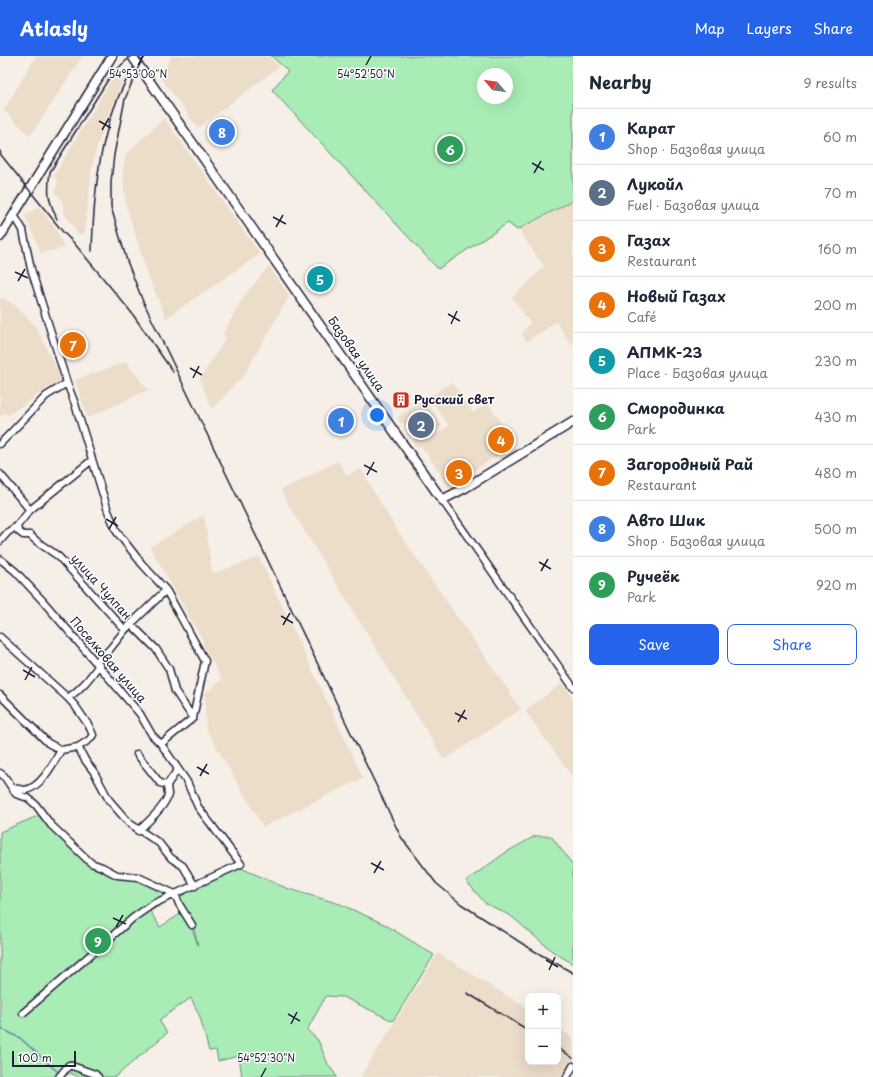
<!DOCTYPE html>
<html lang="en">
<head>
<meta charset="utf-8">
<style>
  :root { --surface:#fff; --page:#f6f6f7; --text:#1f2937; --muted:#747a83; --line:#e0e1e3; --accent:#2563eb }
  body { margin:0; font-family:"Playpen Sans",sans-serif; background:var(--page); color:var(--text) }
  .controls { position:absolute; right:12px; bottom:12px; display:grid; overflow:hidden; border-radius:8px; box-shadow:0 4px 16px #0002 }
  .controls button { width:36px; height:36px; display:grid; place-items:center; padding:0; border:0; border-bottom:1px solid var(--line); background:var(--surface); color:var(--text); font:20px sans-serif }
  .compass { position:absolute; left:477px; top:12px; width:36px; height:36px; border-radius:50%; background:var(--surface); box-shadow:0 4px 16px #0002; rotate:299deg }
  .scale { position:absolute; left:12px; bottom:10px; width:64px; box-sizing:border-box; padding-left:4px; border:2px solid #22223b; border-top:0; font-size:11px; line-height:14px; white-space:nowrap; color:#22223b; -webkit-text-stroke:3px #fff; paint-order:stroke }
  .you { position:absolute; left:377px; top:359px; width:14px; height:14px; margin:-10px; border:3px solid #fff; border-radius:50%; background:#1a73e8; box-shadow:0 0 0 6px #1a73e833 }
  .badge { display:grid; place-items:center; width:26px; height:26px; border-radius:50%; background:var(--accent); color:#fff; font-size:13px; font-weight:700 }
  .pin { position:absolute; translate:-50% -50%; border:2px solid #fff; box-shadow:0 1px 4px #0006 }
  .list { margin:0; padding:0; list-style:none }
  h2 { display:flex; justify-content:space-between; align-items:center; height:52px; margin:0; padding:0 16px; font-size:17px }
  h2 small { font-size:13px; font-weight:400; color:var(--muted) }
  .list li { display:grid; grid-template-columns:26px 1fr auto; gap:12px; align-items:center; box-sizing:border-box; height:56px; padding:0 16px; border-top:1px solid var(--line) }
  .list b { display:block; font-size:15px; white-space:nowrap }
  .list p { margin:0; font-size:13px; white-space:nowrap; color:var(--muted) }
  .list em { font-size:13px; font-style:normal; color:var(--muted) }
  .actions { display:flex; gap:8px; padding:12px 16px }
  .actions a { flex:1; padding:9px 0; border:1px solid var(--accent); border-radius:8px; text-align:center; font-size:14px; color:var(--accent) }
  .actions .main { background:var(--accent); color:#fff }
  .map { position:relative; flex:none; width:573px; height:1021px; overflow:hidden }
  header { display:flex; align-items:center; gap:24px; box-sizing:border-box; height:56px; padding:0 20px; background:var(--accent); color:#fff }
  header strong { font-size:19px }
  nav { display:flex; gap:22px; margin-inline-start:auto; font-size:14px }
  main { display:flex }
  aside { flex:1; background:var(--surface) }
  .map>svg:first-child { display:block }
</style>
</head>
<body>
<header>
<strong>Atlasly</strong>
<nav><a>Map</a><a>Layers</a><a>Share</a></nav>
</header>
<main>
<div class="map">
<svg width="573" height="1021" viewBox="0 0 573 1021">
  <rect width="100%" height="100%" fill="#f6efe7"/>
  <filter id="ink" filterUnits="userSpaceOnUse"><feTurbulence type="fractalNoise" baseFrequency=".025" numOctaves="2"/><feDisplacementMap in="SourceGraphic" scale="8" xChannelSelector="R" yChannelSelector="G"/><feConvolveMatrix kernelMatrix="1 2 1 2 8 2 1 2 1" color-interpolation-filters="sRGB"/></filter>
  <g filter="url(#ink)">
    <!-- built -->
    <path fill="#ecdcca" d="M36 0H80L82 1 30 80 4 54Z
      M171 0H268L279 11 198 72 161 22Z
      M116 16 125 18 97 90 92 111 84 178H78L65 159 62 144 55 136 58 125 54 120Z
      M164 62 260 198 166 262 148 219 126 149 124 135 123 116 126 98Z
      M571 146 573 147V291L556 266 526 286 522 278 530 267 512 241 529 226 544 210 519 175Z
      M39 151 57 175 64 192 41 197 25 159Z
      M269 210 289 240 244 319 212 353 200 323 226 282 223 278 244 240Z
      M2 241 14 249 35 269 62 324 33 341V343L8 359 4 357 0 361V244Z
      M126 306 148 334 88 362 75 324Z
      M452 326 473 357 488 347 515 388 449 431 421 389 418 392 413 387 414 382 409 372 404 367 399 366 398 361 425 343 442 370 427 384 449 370 429 341Z
      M338 405 347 420 361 413 374 436 397 474 521 653 444 704 287 446 281 434Z
      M204 459 212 518 259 501 363 722 263 771 206 673 205 638 222 623 203 589 204 586 150 491Z
      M563 627 573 642V722L525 654Z
      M438 897 528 953V1006H558V972L573 982V1008L565 1021H363L361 1020Z"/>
    <!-- green -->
    <path fill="#a9ecb5" stroke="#668778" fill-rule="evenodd" d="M271 0H573V145H572L517 174 508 167 438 213 272 34 288 15ZM483 18H507V42H483Z
      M40 759 91 808 116 820 138 822 171 838 174 842 150 855 160 871 182 857 191 870 198 889 193 869 181 848 179 839 241 812 286 832 340 848 384 868 434 899 393 965 343 941 326 940 307 974 318 984 328 1008 337 1021H242L239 1000 218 1005 216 994 209 995 200 961 191 942 159 964 167 977 115 1021H79L70 1017 64 1021H0V776Z
      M535 780H551L573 809V908L552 895 511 860 485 847 466 825 505 797Z"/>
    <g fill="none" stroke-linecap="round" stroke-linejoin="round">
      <!-- stream -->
      <path stroke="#6984a9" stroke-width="1.5" d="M0 962 2 973 20 982 60 1018"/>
      <!-- minor casing -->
      <g stroke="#22223b" stroke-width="9">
        <path id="minor" d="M14 159 23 174 31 213 67 327 75 348 108 455 117 476 142 508 166 534 205 605 193 662 161 688
          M0 388 46 340 67 327
          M0 418 30 454
          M442 444 573 631
          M17 470 18 475 23 479H30C38 488 49 493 59 501L125 574 131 568 156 593 169 613 175 635 193 662
          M0 485 8 476 17 470 30 454 92 404
          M0 503 15 515 42 544 140 658 152 679 161 688 187 726 198 751 241 808 153 848 133 862 23 957
          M131 568 166 534
          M0 581 68 642 76 651 89 670 93 679 89 684 78 691
          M96 606 110 593 125 574
          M0 639 48 687 61 694 78 691 85 704 94 716 109 744 129 767 159 787 171 802 183 810 195 830
          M68 642C82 632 89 623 99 609
          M137 698 160 727 167 729
          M0 717 4 720 16 738 28 742 36 749 51 769 91 807 102 811 117 819 138 821 175 838 179 848 192 869
          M12 732C16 732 21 734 25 734 41 732 54 706 61 694
          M138 775C147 767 165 751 168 739 168 736 167 732 167 729L178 713
          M59 1021 69 1009 95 1018 98 1021
          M567 1021 573 1010"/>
      </g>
      <!-- major casing -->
      <g stroke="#22223b" stroke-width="11">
        <path id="major" d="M132 0 442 444 465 432 573 366
          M0 181 112 0"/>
      </g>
      <!-- minor -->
      <use href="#minor" stroke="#fff" stroke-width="6"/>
      <!-- major -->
      <use href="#major" stroke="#fff" stroke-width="8"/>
      <!-- rail -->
      <path stroke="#22223b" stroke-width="1.5" d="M145 0 139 10 125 43 114 99 111 126V151L127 205 142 243 401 781 436 827 461 848 529 892 573 917
        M0 95 1 99 63 176 74 187 131 256 173 316
        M57 163C48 143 47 137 50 116L111 19 131 0
        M92 195C94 132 100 67 133 12
        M467 937 528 974
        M558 992 573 1002"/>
    </g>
  </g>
  <!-- ticks -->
  <path fill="none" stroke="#22223b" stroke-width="1.5" d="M138 9 143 0M366 9 371 0M99 65 111 72M102 74 109 62M532 107 544 114M534 117 541 105M273 161 286 168M276 171 283 159M15 216 28 222M18 225 25 213M448 258 460 265M451 268 457 255M190 312 202 319M193 322 199 310M364 409 377 416M367 419 374 406M106 463 118 470M109 473 116 461M539 506 551 513M541 515 548 503M281 560 293 567M283 569 290 557M23 614 35 621M25 624 32 611M455 657 467 663M458 666 465 654M197 711 209 718M200 720 207 708M371 807 384 814M374 817 381 805M113 862 126 868M116 871 123 859M546 904 558 911M549 914 555 901M288 958 300 965M291 968 297 956M261 1021 266 1012"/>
  <!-- icons -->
  <defs>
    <g id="building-square" transform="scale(0.9)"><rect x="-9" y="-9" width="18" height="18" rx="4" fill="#c8321e" stroke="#fff"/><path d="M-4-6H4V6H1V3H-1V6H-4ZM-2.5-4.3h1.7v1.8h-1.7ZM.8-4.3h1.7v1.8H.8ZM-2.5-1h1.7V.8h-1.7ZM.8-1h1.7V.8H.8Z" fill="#fff"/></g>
  </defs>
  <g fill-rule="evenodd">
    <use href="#building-square" x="401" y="344"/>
  </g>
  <g text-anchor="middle" stroke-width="3" stroke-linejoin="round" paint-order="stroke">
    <!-- street labels -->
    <g font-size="12" fill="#22223b" stroke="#fff">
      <text transform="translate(356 298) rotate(55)" y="4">Базовая улица</text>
      <text transform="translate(101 531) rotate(48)" y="4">улица Чулпан</text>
      <text transform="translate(108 604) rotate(49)" y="4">Поселковая улица</text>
    </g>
    <!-- poi labels -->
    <g font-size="12" font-weight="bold" fill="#22223b" stroke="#fff" text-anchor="start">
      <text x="414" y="348">Русский свет</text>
    </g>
  </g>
  <g font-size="10" text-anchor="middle" fill="#22223b" stroke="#fff" stroke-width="3" stroke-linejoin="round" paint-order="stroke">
    <text x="138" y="22">54°53'00"N</text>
    <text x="366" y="22">54°52'50"N</text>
    <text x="266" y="1006">54°52'30"N</text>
  </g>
</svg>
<div class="controls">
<button>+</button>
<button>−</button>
</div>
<svg class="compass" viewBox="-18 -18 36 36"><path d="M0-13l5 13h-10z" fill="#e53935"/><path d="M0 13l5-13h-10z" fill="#747a83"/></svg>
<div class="scale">100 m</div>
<div class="you"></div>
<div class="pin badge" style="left:341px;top:365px;background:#3f7fe0">1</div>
<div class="pin badge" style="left:421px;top:369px;background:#5c6f8a">2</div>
<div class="pin badge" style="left:459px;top:417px;background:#e8710a">3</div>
<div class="pin badge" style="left:501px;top:384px;background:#e8710a">4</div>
<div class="pin badge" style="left:320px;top:223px;background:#0f9aa8">5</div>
<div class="pin badge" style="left:450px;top:93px;background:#2e9e5b">6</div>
<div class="pin badge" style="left:73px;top:289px;background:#e8710a">7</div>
<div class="pin badge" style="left:222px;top:76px;background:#3f7fe0">8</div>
<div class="pin badge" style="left:98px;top:885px;background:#2e9e5b">9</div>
</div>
<aside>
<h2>Nearby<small>9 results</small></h2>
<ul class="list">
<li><span class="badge" style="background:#3f7fe0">1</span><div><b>Карат</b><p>Shop · Базовая улица</p></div><em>60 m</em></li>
<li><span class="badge" style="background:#5c6f8a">2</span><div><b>Лукойл</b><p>Fuel · Базовая улица</p></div><em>70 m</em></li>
<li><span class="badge" style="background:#e8710a">3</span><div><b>Газах</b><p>Restaurant</p></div><em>160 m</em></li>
<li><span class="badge" style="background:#e8710a">4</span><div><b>Новый Газах</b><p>Café</p></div><em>200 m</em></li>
<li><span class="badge" style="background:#0f9aa8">5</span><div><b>АПМК-23</b><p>Place · Базовая улица</p></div><em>230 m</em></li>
<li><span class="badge" style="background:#2e9e5b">6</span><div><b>Смородинка</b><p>Park</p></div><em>430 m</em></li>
<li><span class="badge" style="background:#e8710a">7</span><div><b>Загородный Рай</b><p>Restaurant</p></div><em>480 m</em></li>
<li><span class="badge" style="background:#3f7fe0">8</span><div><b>Авто Шик</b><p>Shop · Базовая улица</p></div><em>500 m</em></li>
<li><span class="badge" style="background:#2e9e5b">9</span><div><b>Ручеёк</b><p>Park</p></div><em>920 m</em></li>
</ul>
<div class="actions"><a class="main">Save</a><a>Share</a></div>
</aside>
</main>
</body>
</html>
